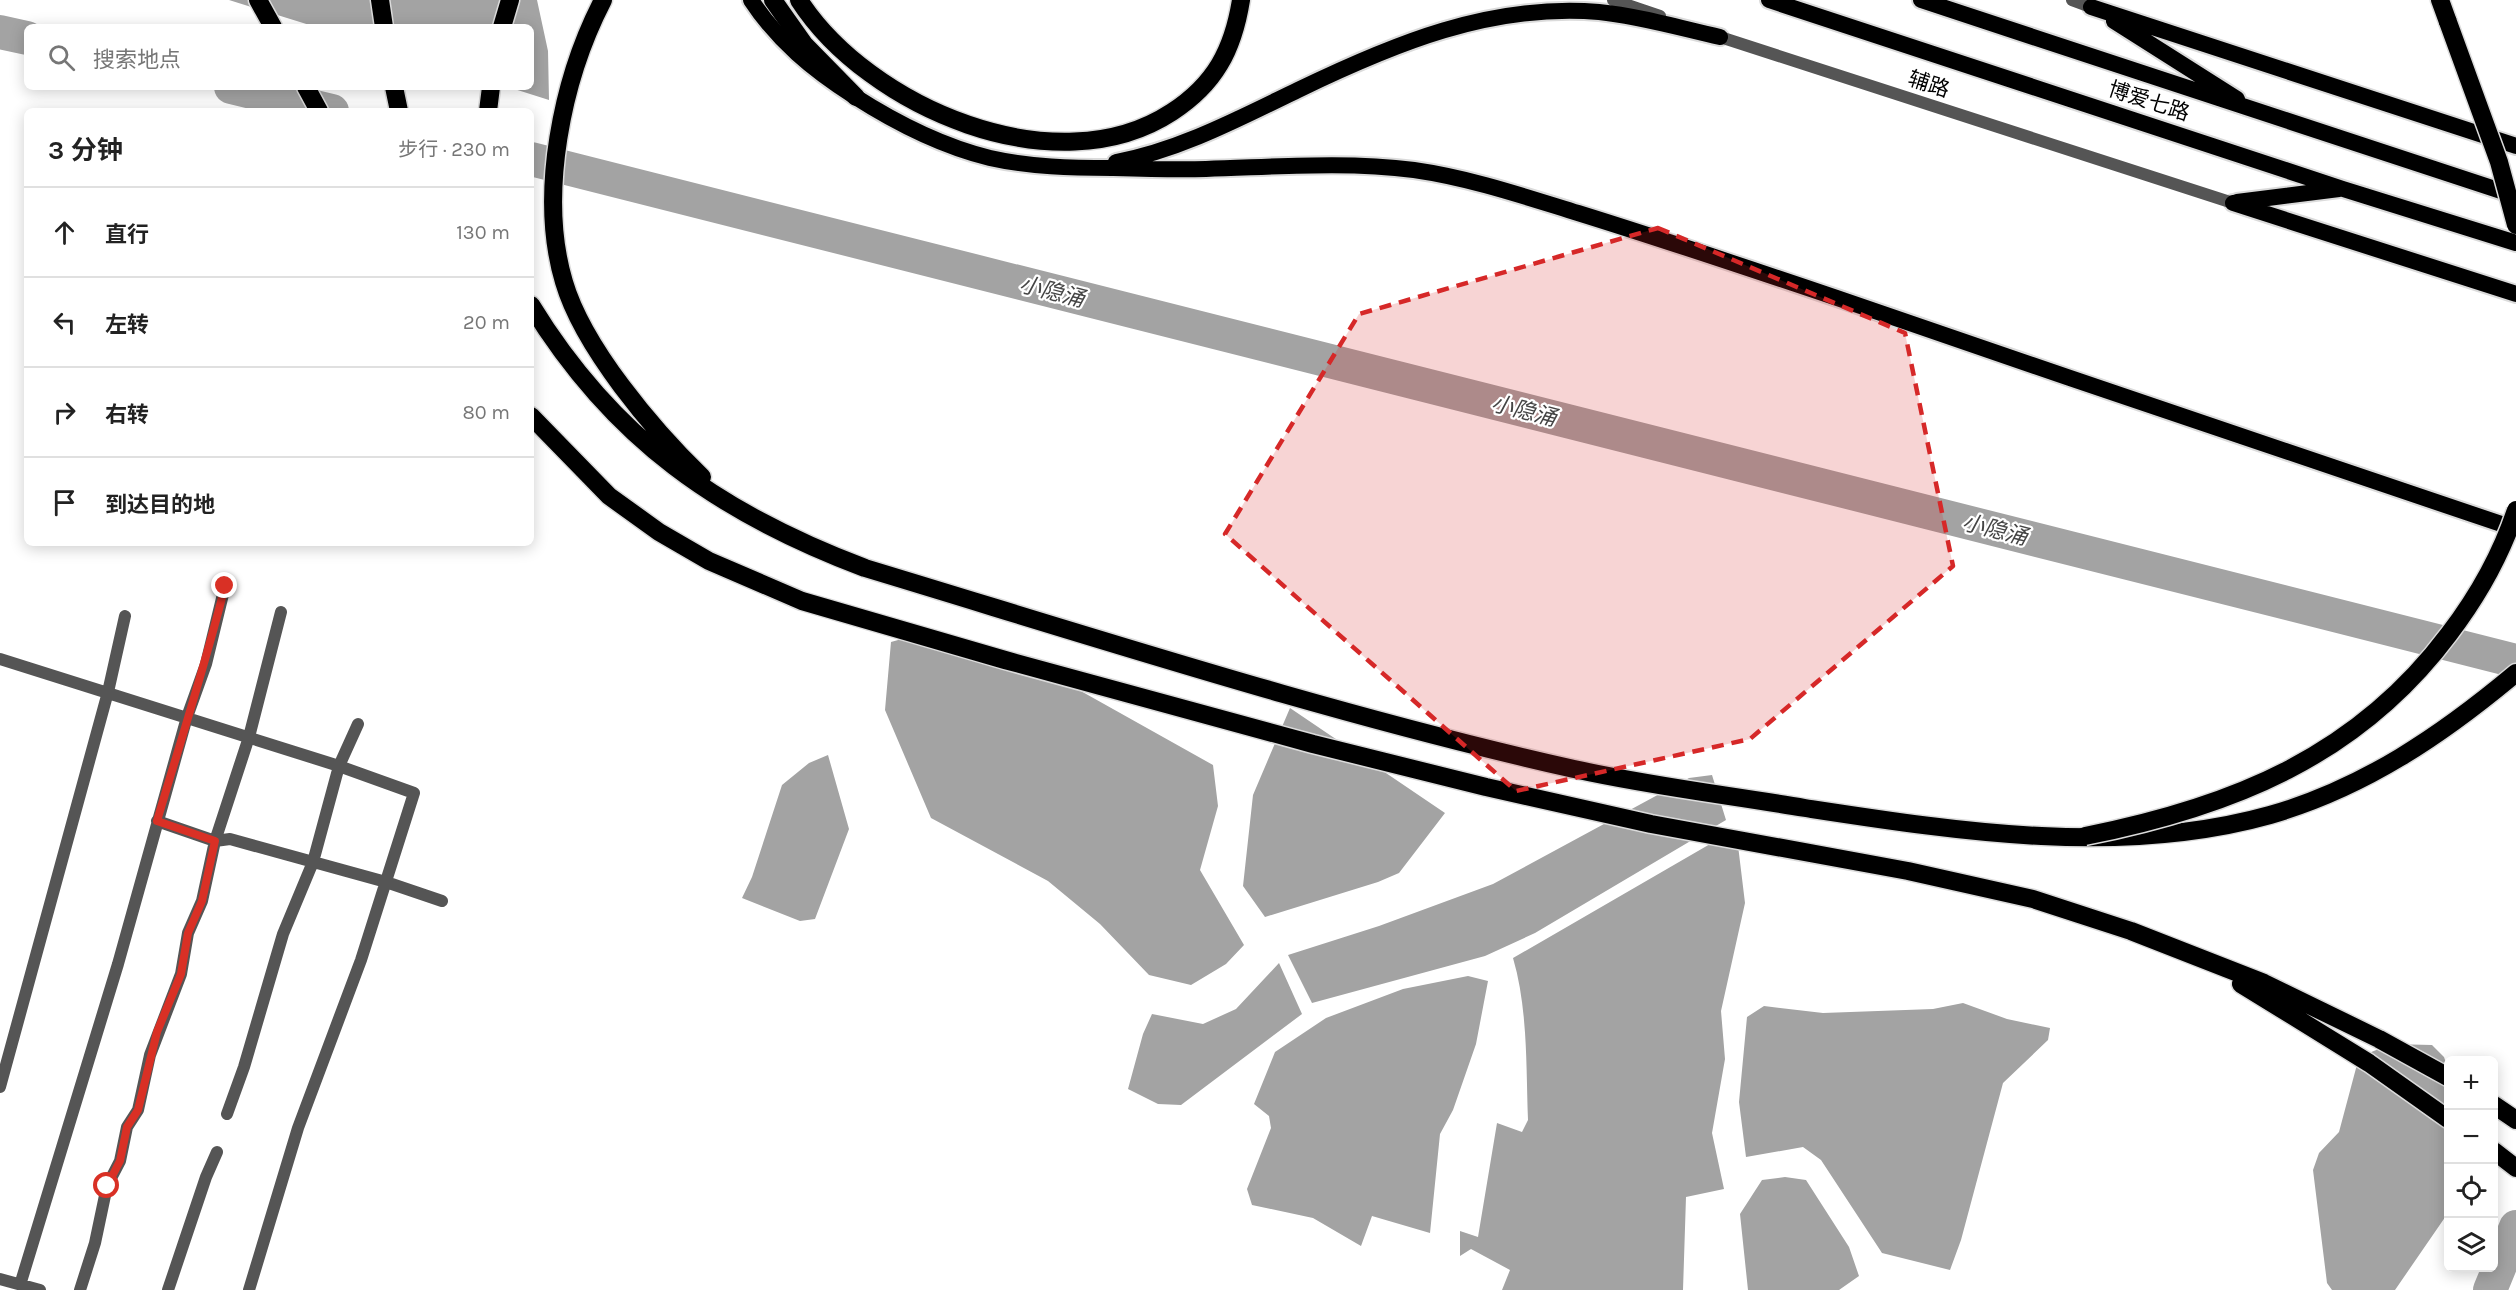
<!DOCTYPE html>
<html lang="zh">
<head>
<meta charset="utf-8">
<style>
  :root { --surface:#fff; --page:#f2f2f2; --text:#222; --muted:#767676; --line:#e0e0e0 }
  body { margin:0; font-family:Karla,"Noto Sans SC",sans-serif; background:var(--page); color:var(--text) }
  .controls { position:absolute; right:18px; bottom:18px; display:grid; overflow:hidden; border-radius:9px; box-shadow:0 3px 15px #0003 }
  .controls button { width:54px; height:54px; display:grid; place-items:center; padding:0; border:0; border-bottom:2px solid var(--line); background:var(--surface); color:var(--text); font:30px sans-serif }
  .stop { position:absolute; width:18px; height:18px; margin:-14px; border:4px solid #d93025; border-radius:50%; background:#fff }
  .stop.end { background:#d93025; border-color:#fff; box-shadow:0 2px 6px #0008 }
  .list { margin:0; padding:0; list-style:none }
  h2 { display:flex; justify-content:space-between; align-items:center; height:78px; margin:0; padding:0 24px; font-size:26px }
  h2 small { font-size:20px; font-weight:400; color:var(--muted) }
  .list li { display:grid; grid-template-columns:39px 1fr auto; gap:18px; align-items:center; box-sizing:border-box; height:90px; padding:0 24px; border-top:2px solid var(--line) }
  .list b { display:block; font-size:22px; white-space:nowrap }
  .list em { font-size:20px; font-style:normal; color:var(--muted) }
  .icon { flex:none; width:33px; height:33px; fill:none; stroke:currentColor; stroke-width:2; stroke-linecap:round; stroke-linejoin:round }
  .map { position:relative; flex:none; width:2516px; height:1290px; overflow:hidden }
  .search { position:absolute; background:var(--surface); box-shadow:0 3px 15px #0003; left:24px; top:24px; width:510px; height:66px; display:flex; align-items:center; gap:15px; box-sizing:border-box; padding:0 21px; border-radius:9px; color:var(--muted); font-size:22px }
  .panel { position:absolute; background:var(--surface); box-shadow:0 3px 15px #0003; left:24px; top:108px; width:510px; height:438px; border-radius:9px }
  .map>svg:first-child { display:block }
</style>
</head>
<body>
<div class="map">
<svg width="2516" height="1290" viewBox="0 0 2516 1290">
  <rect width="100%" height="100%" fill="#fff"/>
  <!-- water -->
  <path fill="#a3a3a3" d="M229 0H537L548 51 549 100 508 87H531V27H316Z
    M923 633 1054 676 1213 765 1218 806 1200 870 1244 945 1226 964 1191 985 1149 975 1100 924 1048 881 931 818 885 710 891 642Z
    M1290 708 1445 813 1399 873 1378 882 1265 917 1243 886 1253 795Z
    M828 755 849 829 815 919 800 921 742 898 752 877 782 785 809 763Z
    M1712 775 1726 820 1535 933 1485 956 1312 1003 1288 955 1379 926 1493 884 1689 778Z
    M1736 829 1745 903 1721 1011 1725 1059 1712 1133 1724 1189 1686 1197 1683 1290H1502L1510 1270 1471 1249 1460 1256V1231L1478 1237 1497 1123 1522 1132 1528 1120C1526 1067 1528 1009 1513 958Z
    M1279 963 1302 1014 1181 1105 1158 1104 1128 1089 1143 1034 1152 1014 1203 1024 1236 1009Z
    M1468 976 1488 981 1476 1044 1453 1110 1440 1134 1430 1233 1372 1216 1361 1246 1313 1218 1252 1205 1247 1189 1271 1128 1269 1116 1254 1104 1275 1052 1326 1018 1403 989Z
    M1963 1003 2007 1019 2050 1028 2048 1040 2003 1083 1961 1240 1950 1270 1882 1253 1821 1160 1803 1147 1746 1157 1739 1102 1747 1017 1764 1006 1823 1013 1933 1009Z
    M2391 1044 2432 1045 2444 1057 2448 1069V1213L2395 1290H2332L2327 1283 2313 1170 2319 1153 2339 1132 2359 1057Z
    M1785 1177 1806 1180 1849 1247 1859 1276 1839 1290H1748L1740 1214 1762 1180Z"/>
  <g fill="none" stroke-linecap="round" stroke-linejoin="round">
    <!-- river -->
    <path stroke="#a3a3a3" stroke-width="34" d="M0 32 27 38
      M231 87 332 111
      M531 159 2516 661
      M2490 1290 2516 1227"/>
    <!-- trunk casing -->
    <g stroke="#dbdbdb" stroke-width="20">
      <path id="trunk" d="M751 0C778 41 813 70 854 96 896 123 941 146 990 158 1030 167 1072 168 1112 168 1144 169 1175 170 1206 169 1276 167 1345 161 1414 170 1470 178 1523 196 1578 213 1665 240 1751 269 1837 298 2063 376 2289 453 2516 529
        M1769 0 2343 189 2516 243
        M1921 0 2516 196
        M2091 7 2516 146
        M2114 21 2237 99
        M1116 162C1180 150 1240 118 1298 90 1393 44 1491 3 1599 12 1639 16 1680 28 1720 37
        M2237 202 2339 189
        M2233 203 2516 294"/>
    </g>
    <!-- motorway casing -->
    <g stroke="#dbdbdb" stroke-width="21">
      <path id="motorway" d="M258 0 273 27
        M380 0 384 27
        M603 0C562 79 538 195 564 282 583 347 653 430 702 477
        M773 0 804 44 856 97
        M799 0C868 107 1056 188 1172 112 1215 84 1233 50 1241 0
        M2440 0 2448 22
        M502 27 510 0
        M306 87 319 111
        M394 87 399 111
        M488 111 491 87
        M531 305C613 439 719 513 865 568 1100 639 1334 715 1574 769 1650 786 1728 795 1805 808 1956 831 2120 857 2270 815 2364 788 2442 735 2516 673
        M531 416 609 496 659 532 709 561 802 601 1005 660 1313 744 1486 787 1651 824 1908 871 2033 899 2131 931 2264 983 2379 1039 2448 1077
        M2241 984 2369 1063 2448 1119
        M2494 1105 2516 1120
        M2494 1151 2516 1168"/>
    </g>
    <!-- minor -->
    <path stroke="#555" stroke-width="12" d="M0 659 339 766 414 793 361 960 298 1128 249 1290
      M157 821 215 841 230 839 386 882 442 901
      M0 1087 108 692 125 616
      M227 1114 244 1067 283 934 313 862 339 766 358 724
      M0 1279 40 1290
      M20 1285 118 964 187 717 206 664 225 586
      M80 1290 95 1243 107 1186 120 1161 127 1127 138 1110 150 1055 181 974 188 933 202 901 215 841 249 737 281 612
      M168 1290 206 1177 217 1152"/>
    <!-- tertiary -->
    <path stroke="#555" stroke-width="12" d="M1613 0 1660 16
      M2072 0 2091 7
      M1714 35 2233 203"/>
    <!-- trunk -->
    <use href="#trunk" stroke="#000" stroke-width="16"/>
    <!-- motorway -->
    <use href="#motorway" stroke="#000" stroke-width="18"/>
    <!-- motorway-bridge casing -->
    <g stroke="#dbdbdb" stroke-width="21" stroke-linecap="butt">
      <path id="motorway-bridge" d="M2448 22 2499 162 2516 225
        M2085 836C2231 807 2357 757 2449 634 2478 596 2501 555 2516 510"/>
    </g>
    <!-- motorway-bridge -->
    <use href="#motorway-bridge" stroke="#000" stroke-width="18"/>
  </g>
  <g fill="none" stroke-linecap="round" stroke-linejoin="round">
    <!-- route -->
    <path stroke="#d93025" stroke-width="8" d="M107 1186 120 1161 127 1127 138 1110 157 1032 181 974 188 933 202 901 215 841 157 821C180 743 205 666 225 586"/>
  </g>
  <!-- marked area -->
  <path fill="#d62828" fill-opacity="0.2" stroke="#d62828" stroke-width="4.5" stroke-dasharray="12 8" stroke-linejoin="round" d="M1658 228 1905 333 1953 566 1750 739 1516 791 1225 534 1359 314Z"/>
  <g text-anchor="middle" stroke-width="4.5" stroke-linejoin="round" paint-order="stroke">
    <!-- street labels -->
    <g font-size="21" fill="#000" stroke="#fff">
      <text transform="translate(1929 84) rotate(18)" y="7">辅路</text>
      <text transform="translate(2149 101) rotate(18)" y="7">博爱七路</text>
    </g>
    <!-- water labels -->
    <g font-size="22" font-style="italic" fill="#444" stroke="#fff">
      <text transform="translate(1052 291) rotate(14)" y="8">小隐涌</text>
      <text transform="translate(1524 410) rotate(14)" y="8">小隐涌</text>
      <text transform="translate(1995 529) rotate(14)" y="8">小隐涌</text>
    </g>
  </g>
</svg>
<div class="controls">
<button>+</button>
<button>−</button>
<button><svg class="icon" aria-label="locate" viewBox="0 0 24 24"><circle cx="12" cy="12" r="6"/><path d="M12 2v4M12 18v4M2 12h4M18 12h4"/></svg></button>
<button><svg class="icon" aria-label="layers" viewBox="0 0 24 24"><path d="M12 4l9 5-9 5-9-5zM3 14l9 5 9-5"/></svg></button>
</div>
<div class="stop" style="left:107px;top:1186px"></div>
<div class="stop end" style="left:225px;top:586px"></div>
<div class="search"><svg class="icon" aria-label="search" viewBox="0 0 24 24"><circle cx="10" cy="10" r="6"/><path d="M15 15l6 6"/></svg>搜索地点</div>
<section class="panel">
<h2>3 分钟<small>步行 · 230 m</small></h2>
<ul class="list">
<li><svg class="icon" aria-label="ahead" viewBox="0 0 24 24"><path d="M12 20V5M6 11l6-6 6 6"/></svg><div><b>直行</b></div><em>130 m</em></li>
<li><svg class="icon" aria-label="left" viewBox="0 0 24 24"><path d="M17 20v-9H6M10 6l-5 5 5 5"/></svg><div><b>左转</b></div><em>20 m</em></li>
<li><svg class="icon" aria-label="right" viewBox="0 0 24 24"><path d="M7 20v-9h11M14 6l5 5-5 5"/></svg><div><b>右转</b></div><em>80 m</em></li>
<li><svg class="icon" aria-label="arrive" viewBox="0 0 24 24"><path d="M6 21V4h12l-3 4 3 4H6"/></svg><div><b>到达目的地</b></div></li>
</ul>
</section>
</div>
</body>
</html>
